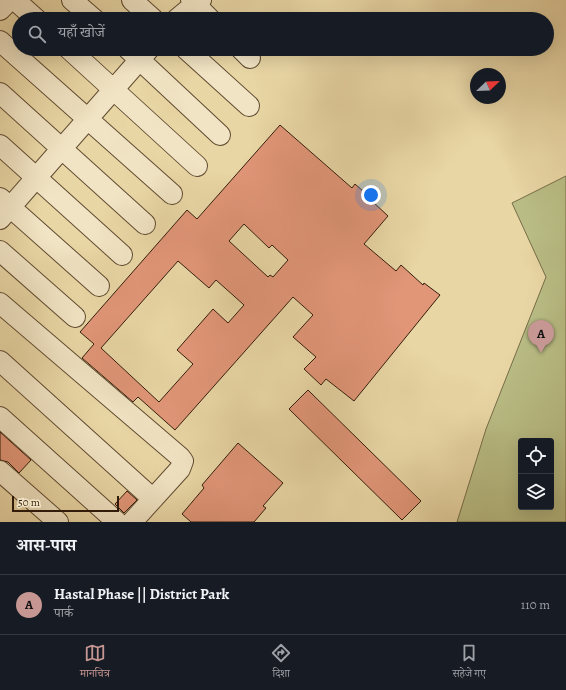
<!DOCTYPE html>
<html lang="hi">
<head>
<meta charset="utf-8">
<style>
  :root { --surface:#171b24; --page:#242831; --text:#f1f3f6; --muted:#9ea1a6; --line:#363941; --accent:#c59692 }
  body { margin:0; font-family:Alegreya,"Noto Serif Devanagari",serif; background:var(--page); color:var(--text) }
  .controls { position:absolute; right:12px; bottom:12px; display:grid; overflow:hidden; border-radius:4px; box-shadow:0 4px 16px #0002 }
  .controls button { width:36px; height:36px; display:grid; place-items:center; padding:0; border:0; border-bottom:1px solid var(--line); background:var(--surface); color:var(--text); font:20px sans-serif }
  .compass { position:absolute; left:470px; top:68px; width:36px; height:36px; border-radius:50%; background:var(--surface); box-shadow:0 4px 16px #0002; rotate:67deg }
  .scale { position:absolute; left:12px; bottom:10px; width:107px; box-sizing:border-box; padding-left:4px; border:2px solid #331d0a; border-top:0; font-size:11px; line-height:14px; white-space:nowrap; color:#331d0a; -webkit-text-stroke:3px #f1e4c4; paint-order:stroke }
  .you { position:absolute; left:371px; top:195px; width:14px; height:14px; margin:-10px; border:3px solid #fff; border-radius:50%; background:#1a73e8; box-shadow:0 0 0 6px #1a73e833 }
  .badge { display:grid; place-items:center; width:26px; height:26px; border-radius:50%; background:var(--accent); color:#111; font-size:13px; font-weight:700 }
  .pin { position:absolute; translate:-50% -33px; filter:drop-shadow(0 1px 2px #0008) }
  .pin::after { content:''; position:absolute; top:21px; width:14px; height:12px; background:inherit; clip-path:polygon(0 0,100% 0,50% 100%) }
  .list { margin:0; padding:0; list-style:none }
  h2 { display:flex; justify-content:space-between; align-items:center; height:52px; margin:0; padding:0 16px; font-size:17px }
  h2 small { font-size:13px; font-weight:400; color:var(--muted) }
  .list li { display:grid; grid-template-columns:26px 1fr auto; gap:12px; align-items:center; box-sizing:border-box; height:60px; padding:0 16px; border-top:1px solid var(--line) }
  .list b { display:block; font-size:15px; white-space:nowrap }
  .list p { margin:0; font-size:13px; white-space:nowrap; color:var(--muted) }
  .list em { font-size:13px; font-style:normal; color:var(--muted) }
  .icon { flex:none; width:22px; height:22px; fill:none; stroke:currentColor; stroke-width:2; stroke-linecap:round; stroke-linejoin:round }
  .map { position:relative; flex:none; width:566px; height:522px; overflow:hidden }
  .search { position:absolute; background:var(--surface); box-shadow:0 4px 16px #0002; left:12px; right:12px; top:12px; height:44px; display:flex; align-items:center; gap:10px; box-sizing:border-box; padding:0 14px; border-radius:22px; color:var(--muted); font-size:15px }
  .sheet { height:112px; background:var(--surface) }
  nav { display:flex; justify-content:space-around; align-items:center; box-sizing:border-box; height:56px; border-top:1px solid var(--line); background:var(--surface); font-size:11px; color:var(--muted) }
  nav a { display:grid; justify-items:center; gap:2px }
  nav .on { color:var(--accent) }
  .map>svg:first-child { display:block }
</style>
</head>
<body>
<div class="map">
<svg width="566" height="522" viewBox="0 0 566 522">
  <rect width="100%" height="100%" fill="#e9d6a5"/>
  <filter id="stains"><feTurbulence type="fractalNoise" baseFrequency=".005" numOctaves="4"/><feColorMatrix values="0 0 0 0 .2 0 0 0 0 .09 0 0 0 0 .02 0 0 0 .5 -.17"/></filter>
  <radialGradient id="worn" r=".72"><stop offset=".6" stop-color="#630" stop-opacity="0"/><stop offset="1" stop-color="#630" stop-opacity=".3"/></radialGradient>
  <!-- green -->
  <path fill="#b9bd85" stroke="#766d48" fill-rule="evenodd" d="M566 176V522H457L486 429 546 277 512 203ZM521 441H551V507H521Z"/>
  <!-- building -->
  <path fill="#e19678" stroke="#331d0a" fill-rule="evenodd" d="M280 125 352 188 355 184 373 200 372 201 388 216 364 244 396 271 401 265 423 285 424 283 440 295 354 401 326 379 321 385 304 369 316 357 293 337 313 315 293 297 175 430 138 397 133 402 82 358 94 344 80 332 187 210 197 219ZM244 224 269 248 272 245 288 260 273 277 270 275 268 277 229 241ZM178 261 209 288 216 280 244 305 228 323 213 309 177 350 193 364 159 402 101 348Z
    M308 390 421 501 402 520 289 409Z
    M0 432 31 460 19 473 8 462 0 460Z
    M238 443 283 483 263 506 266 508 254 522H191L182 514 204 488 202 485Z
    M127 491 137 500 124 513 115 504Z"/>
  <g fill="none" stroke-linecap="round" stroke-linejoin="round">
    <!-- minor casing -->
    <g stroke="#604b31" stroke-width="22">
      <path id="minor" d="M15 0 36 19
        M72 0 94 19
        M132 0 153 19
        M191 0 210 19
        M0 10 10 0
        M177 19 195 4 201 0
        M0 41 172 194
        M69 49 197 166
        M128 49 220 135
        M186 49 249 106
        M241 49 250 58
        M0 93 145 224
        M0 145 122 255
        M0 198 99 286
        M0 219 149 49
        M0 251 75 317
        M0 303 180 457 183 461 180 469 132 522
        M0 361 153 499
        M0 417 117 522
        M0 471 58 522"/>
    </g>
    <!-- minor -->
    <use href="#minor" stroke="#f1e4c4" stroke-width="20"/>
  </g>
  <rect width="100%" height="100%" filter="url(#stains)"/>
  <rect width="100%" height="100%" fill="url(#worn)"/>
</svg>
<div class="controls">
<button><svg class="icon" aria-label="locate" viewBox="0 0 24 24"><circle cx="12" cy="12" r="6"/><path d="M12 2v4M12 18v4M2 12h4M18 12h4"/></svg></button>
<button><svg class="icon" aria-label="layers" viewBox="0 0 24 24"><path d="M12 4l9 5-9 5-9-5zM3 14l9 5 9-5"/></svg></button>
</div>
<svg class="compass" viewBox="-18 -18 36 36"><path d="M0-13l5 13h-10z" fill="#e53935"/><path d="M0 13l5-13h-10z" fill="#9ea1a6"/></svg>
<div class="scale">50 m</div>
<div class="you"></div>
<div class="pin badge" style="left:541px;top:353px">A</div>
<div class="search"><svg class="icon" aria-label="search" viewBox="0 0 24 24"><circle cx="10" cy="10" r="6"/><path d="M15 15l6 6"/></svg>यहाँ खोजें</div>
</div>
<section class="sheet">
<h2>आस-पास<small></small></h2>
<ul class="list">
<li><span class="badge">A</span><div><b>Hastal Phase || District Park</b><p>पार्क</p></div><em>110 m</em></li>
</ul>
</section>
<nav>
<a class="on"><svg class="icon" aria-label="map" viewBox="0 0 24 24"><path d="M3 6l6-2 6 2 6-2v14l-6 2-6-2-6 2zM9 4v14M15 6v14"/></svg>मानचित्र</a>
<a><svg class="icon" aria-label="directions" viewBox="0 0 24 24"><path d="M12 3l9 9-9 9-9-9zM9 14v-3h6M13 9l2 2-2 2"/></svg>दिशा</a>
<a><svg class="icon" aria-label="saved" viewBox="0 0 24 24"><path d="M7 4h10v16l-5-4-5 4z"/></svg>सहेजे गए</a>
</nav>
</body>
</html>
